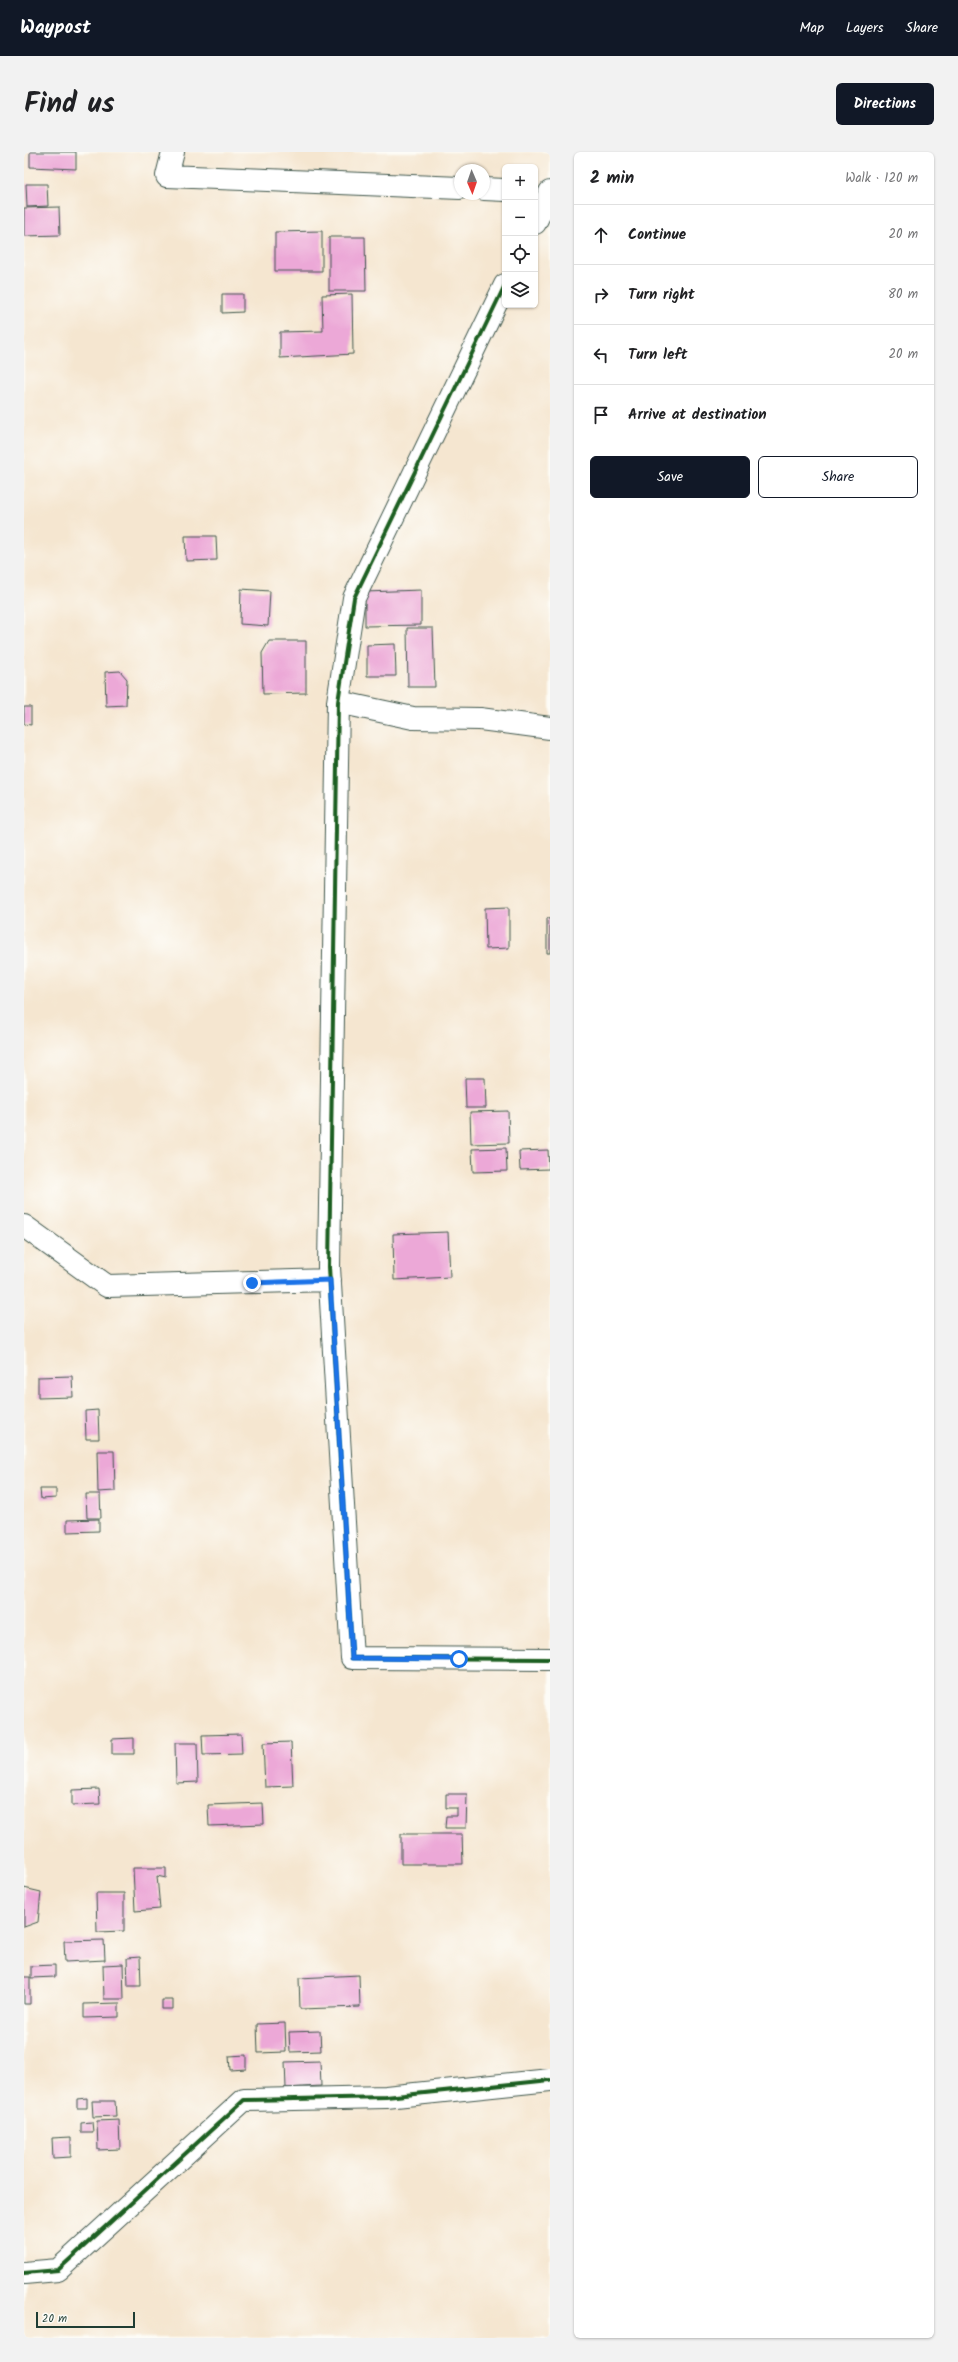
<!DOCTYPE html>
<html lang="en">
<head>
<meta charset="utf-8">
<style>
  :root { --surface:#fff; --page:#f2f2f2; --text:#202124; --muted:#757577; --line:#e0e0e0; --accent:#111827 }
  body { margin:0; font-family:Kalam,sans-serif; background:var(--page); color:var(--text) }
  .controls { position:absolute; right:12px; top:12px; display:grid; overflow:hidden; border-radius:6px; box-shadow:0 1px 3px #0004 }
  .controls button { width:36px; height:36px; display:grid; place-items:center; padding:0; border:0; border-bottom:1px solid var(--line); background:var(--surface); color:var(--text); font:20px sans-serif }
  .compass { position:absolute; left:430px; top:12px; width:36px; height:36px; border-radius:50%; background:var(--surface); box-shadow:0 1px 3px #0004; rotate:178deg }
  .scale { position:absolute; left:12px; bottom:10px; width:99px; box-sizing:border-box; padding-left:4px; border:2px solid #1f3d34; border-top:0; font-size:11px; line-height:14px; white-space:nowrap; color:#1f3d34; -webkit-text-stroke:3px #fdfcf7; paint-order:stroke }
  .stop { position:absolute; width:12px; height:12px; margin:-9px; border:3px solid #1a73e8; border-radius:50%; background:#fff }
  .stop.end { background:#1a73e8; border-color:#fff; box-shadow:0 1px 4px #0008 }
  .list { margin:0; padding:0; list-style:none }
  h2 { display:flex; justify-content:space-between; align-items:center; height:52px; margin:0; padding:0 16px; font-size:17px }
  h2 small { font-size:13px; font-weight:400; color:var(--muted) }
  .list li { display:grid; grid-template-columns:26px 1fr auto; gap:12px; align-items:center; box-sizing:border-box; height:60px; padding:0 16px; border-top:1px solid var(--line) }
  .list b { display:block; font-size:15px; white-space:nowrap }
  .list em { font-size:13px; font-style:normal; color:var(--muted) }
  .actions { display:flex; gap:8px; padding:12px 16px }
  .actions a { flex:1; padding:9px 0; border:1px solid var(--accent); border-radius:6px; text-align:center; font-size:14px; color:var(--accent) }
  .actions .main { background:var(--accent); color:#fff }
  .icon { flex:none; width:22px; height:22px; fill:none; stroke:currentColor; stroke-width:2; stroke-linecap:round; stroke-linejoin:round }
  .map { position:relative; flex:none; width:526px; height:2186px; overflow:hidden; border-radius:6px }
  header { display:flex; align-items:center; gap:24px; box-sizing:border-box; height:56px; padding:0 20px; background:var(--accent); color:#fff }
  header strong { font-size:19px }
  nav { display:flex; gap:22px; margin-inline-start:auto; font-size:14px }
  .intro { display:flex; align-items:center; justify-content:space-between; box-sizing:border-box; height:96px; padding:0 24px }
  h1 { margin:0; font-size:28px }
  .button { padding:10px 18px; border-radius:6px; background:var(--accent); color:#fff; font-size:14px; font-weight:700 }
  main { display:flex; gap:24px; padding:0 24px }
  aside { flex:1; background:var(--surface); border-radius:6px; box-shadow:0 1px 3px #0004 }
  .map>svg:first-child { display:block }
</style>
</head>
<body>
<header>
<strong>Waypost</strong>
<nav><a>Map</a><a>Layers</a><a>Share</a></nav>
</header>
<div class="intro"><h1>Find us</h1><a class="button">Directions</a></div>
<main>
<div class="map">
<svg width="526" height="2186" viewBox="0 0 526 2186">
  <rect width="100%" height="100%" fill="#fdfcf7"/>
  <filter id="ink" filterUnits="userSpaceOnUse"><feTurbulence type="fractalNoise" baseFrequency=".025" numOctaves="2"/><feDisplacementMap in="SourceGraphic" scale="8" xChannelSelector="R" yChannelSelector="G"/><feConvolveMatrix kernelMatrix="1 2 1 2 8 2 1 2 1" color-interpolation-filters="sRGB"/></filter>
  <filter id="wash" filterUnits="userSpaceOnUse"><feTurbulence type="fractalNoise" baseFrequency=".012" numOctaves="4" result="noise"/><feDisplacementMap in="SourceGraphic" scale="16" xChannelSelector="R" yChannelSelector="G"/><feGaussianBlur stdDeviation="0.9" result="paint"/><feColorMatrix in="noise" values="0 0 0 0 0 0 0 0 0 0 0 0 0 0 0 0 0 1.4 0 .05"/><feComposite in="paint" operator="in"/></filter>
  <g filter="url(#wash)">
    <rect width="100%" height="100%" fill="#f5e6d0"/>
    <g id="blocks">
      <!-- building -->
      <path fill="#eca8d7" d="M6 0H52V17L6 15Z
        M2 32H23L24 54 3 55Z
        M35 55 36 83 0 84V56Z
        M298 79V119H251V80Z
        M305 85H341L342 139H305Z
        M198 142H219V160L198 161Z
        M328 142 329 202 256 206V180L299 179 298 143Z
        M161 384H192L193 408 162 409Z
        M217 437 246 439 244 474 216 472Z
        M397 438V473L341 474V440Z
        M383 476H409L411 535H384Z
        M245 489H282V541L239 542 238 501Z
        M371 492 372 524H343V493Z
        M96 519 103 527 102 553 82 554 81 520Z
        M0 555H7V573L0 572Z
        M485 755V796L462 797 461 756Z
        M523 766H526V801H523Z
        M441 926H461L462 956H442Z
        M484 959 485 991 447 992 446 960Z
        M482 996 483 1019 449 1020 448 997Z
        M524 998 525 1017 496 1018 495 999Z
        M424 1080 426 1125 370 1128 369 1082Z
        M48 1224 49 1245 14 1246V1225Z
        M74 1258 75 1287H62L61 1259Z
        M73 1299H90L91 1339 74 1340Z
        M16 1337H32V1346L17 1347Z
        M62 1342H76L77 1366H63Z
        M75 1367V1379L43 1380V1368Z
        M217 1582 218 1602 179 1603 178 1583Z
        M110 1586V1602H88V1587Z
        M267 1590 269 1634 241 1635 239 1591Z
        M151 1591H173L174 1630 152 1631Z
        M75 1637 76 1652 48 1653V1638Z
        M422 1642H443L442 1676H421L422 1664H433V1656H422Z
        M239 1651 240 1672 185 1674 184 1653Z
        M377 1682H438L439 1712H377Z
        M109 1716H142V1726L133 1724 136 1757 111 1759Z
        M0 1736 17 1740 14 1770 0 1775Z
        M72 1741H100V1779L73 1780Z
        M80 1788 81 1808 41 1810 40 1789Z
        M116 1805 117 1834H104L103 1806Z
        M99 1812 100 1847H80L79 1813Z
        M31 1813V1825L7 1826V1814Z
        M335 1823 336 1855 276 1857 275 1826Z
        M0 1825H6V1852H0Z
        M138 1848H149V1857H138Z
        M95 1851V1865L60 1866V1852Z
        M261 1871 262 1900 234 1901 233 1872Z
        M296 1879 297 1899 266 1900 265 1880Z
        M222 1903V1917L206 1918 205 1904Z
        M296 1909 297 1934 262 1936 261 1910Z
        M63 1946V1956H53V1947Z
        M68 1949H91L92 1964 69 1965Z
        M95 1968 96 1997 74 1998 73 1969Z
        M68 1970 69 1980H57V1971Z
        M47 1985V2005L29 2006 28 1986Z"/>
    </g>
  </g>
  <g filter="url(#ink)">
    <use href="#blocks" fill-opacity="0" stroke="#3f564b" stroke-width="1"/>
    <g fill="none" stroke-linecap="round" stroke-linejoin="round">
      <!-- minor casing -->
      <g stroke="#3f564b" stroke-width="24">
        <path id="minor" d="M149 0 143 24 436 36
          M460 37 481 38
          M511 71 526 40
          M481 133 330 446 314 550 305 1115 328 1506 526 1507
          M314 550 389 566 456 567 526 576
          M0 1074 83 1134 306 1128
          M0 2121 34 2118 220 1948 362 1945 526 1928"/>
      </g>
      <!-- minor -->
      <use href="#minor" stroke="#fff" stroke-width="22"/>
      <!-- cycleway casing -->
      <g stroke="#fdfcf7" stroke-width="6">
        <path id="cycleway" d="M481 133 330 446 314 550 305 1115 328 1506 526 1507
          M0 2121 34 2118 220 1948 362 1945 526 1928"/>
      </g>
      <!-- cycleway -->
      <use href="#cycleway" stroke="#1b5e20" stroke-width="4"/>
    </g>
  </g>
  <g fill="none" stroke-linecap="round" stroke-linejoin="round" filter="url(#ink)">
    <!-- route -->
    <path stroke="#1a73e8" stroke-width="5" d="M228 1131 306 1128 328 1506 435 1507"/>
  </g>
</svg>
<div class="controls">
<button>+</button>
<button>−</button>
<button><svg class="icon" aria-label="locate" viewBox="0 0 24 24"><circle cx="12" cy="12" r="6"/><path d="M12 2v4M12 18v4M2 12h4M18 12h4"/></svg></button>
<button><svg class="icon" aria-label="layers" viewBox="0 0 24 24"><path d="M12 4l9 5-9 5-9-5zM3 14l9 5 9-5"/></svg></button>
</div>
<svg class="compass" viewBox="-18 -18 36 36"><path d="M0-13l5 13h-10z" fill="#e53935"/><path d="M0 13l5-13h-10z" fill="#757577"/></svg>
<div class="scale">20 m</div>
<div class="stop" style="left:435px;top:1507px"></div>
<div class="stop end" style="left:228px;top:1131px"></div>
</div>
<aside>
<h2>2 min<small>Walk · 120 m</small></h2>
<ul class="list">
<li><svg class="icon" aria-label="ahead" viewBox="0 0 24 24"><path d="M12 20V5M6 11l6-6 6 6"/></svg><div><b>Continue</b></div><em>20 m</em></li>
<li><svg class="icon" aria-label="right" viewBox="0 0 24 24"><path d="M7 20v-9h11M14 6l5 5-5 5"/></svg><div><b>Turn right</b></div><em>80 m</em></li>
<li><svg class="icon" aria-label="left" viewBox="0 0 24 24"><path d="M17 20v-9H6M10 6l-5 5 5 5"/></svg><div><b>Turn left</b></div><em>20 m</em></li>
<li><svg class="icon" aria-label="arrive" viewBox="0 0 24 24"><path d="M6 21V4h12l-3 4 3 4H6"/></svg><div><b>Arrive at destination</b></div></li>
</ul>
<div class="actions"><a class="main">Save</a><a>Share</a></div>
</aside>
</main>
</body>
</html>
